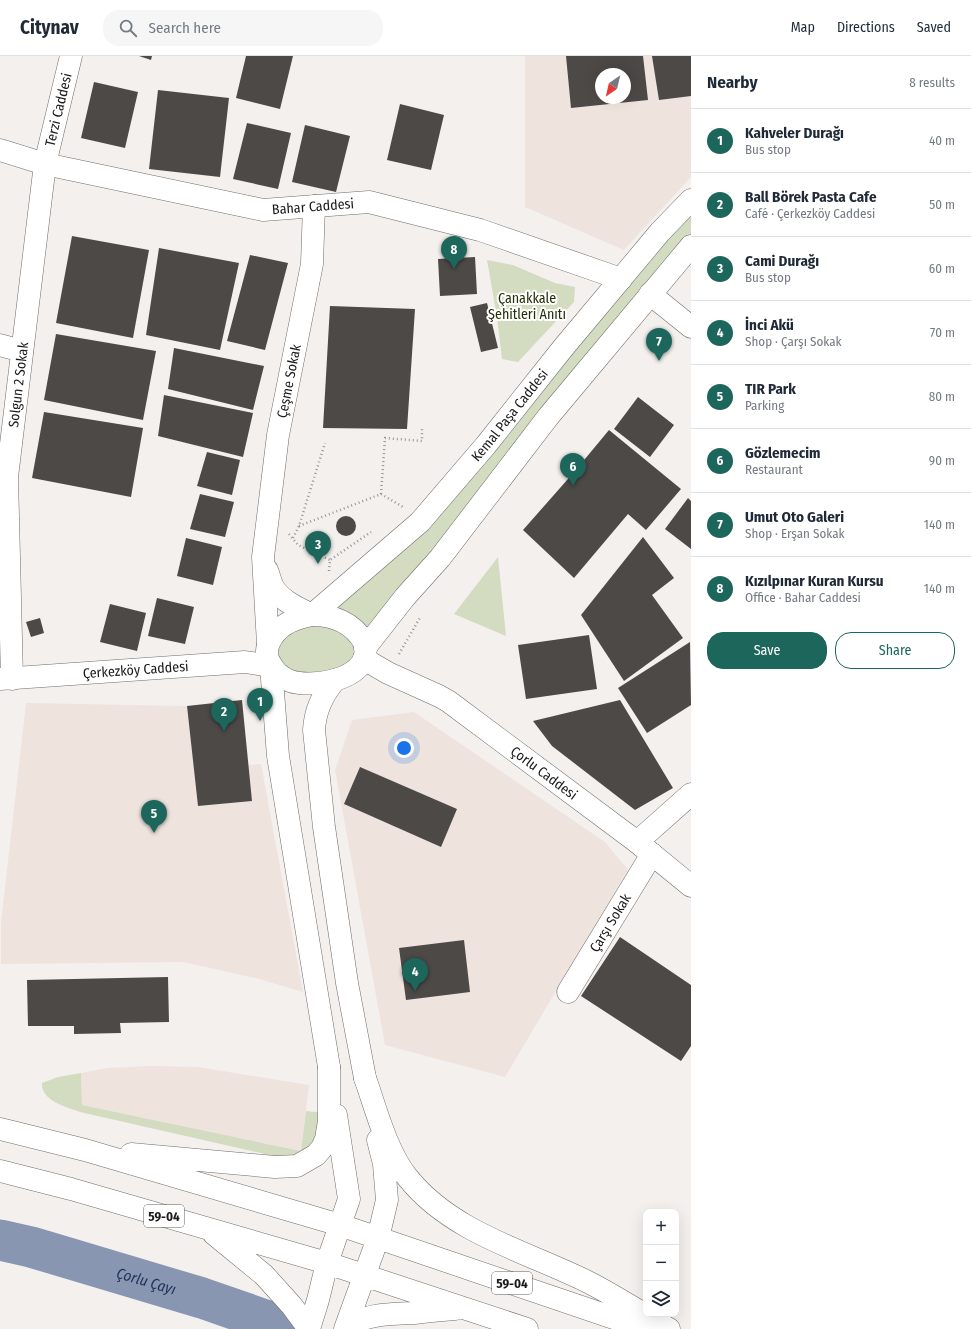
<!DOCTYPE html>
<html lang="en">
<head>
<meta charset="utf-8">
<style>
  :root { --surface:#fff; --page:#f6f6f7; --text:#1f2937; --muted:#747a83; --line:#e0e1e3; --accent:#1c665c }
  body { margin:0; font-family:"Fira Sans Condensed",sans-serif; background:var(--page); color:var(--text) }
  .controls { position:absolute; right:12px; bottom:12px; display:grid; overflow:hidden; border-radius:8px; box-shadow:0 4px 16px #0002 }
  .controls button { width:36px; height:36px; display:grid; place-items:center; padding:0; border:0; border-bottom:1px solid var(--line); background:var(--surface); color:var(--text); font:20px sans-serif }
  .compass { position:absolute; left:595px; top:12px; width:36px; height:36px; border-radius:50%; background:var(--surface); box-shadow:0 4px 16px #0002; rotate:214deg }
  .you { position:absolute; left:404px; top:692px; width:14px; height:14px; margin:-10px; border:3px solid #fff; border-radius:50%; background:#1a73e8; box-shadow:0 0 0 6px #1a73e833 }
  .badge { display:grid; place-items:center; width:26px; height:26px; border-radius:50%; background:var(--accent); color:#fff; font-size:13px; font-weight:700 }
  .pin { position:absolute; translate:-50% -33px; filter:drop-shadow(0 1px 2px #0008) }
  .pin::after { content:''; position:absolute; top:21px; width:14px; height:12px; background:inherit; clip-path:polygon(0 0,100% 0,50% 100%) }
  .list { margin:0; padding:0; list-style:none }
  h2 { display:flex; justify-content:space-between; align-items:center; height:52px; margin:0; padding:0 16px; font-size:17px }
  h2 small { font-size:13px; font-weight:400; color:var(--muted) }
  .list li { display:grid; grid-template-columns:26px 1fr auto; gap:12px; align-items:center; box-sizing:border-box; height:64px; padding:0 16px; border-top:1px solid var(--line) }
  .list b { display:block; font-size:15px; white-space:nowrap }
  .list p { margin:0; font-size:13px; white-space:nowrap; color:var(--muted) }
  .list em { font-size:13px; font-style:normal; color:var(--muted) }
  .actions { display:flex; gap:8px; padding:12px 16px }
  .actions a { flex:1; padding:9px 0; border:1px solid var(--accent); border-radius:16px; text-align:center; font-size:14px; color:var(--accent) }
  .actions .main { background:var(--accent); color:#fff }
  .icon { flex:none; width:22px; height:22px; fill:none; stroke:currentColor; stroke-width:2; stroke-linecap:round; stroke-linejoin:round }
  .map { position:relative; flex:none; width:691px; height:1273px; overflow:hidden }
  header { display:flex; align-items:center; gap:24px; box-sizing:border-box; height:56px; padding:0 20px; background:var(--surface); border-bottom:1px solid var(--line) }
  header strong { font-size:19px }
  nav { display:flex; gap:22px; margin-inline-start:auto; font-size:14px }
  .search { width:280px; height:36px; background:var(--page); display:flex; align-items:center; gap:10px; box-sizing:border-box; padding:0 14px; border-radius:16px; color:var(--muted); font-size:15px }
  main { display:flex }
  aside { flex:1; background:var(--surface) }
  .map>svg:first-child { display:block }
</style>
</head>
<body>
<header>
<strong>Citynav</strong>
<div class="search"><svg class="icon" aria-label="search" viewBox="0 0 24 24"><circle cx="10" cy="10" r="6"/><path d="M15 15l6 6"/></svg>Search here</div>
<nav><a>Map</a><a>Directions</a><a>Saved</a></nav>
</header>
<main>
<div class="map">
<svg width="691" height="1273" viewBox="0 0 691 1273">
  <rect width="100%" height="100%" fill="#f4f0ee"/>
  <!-- built -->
  <path fill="#efe3de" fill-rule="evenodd" d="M525 0H691V121L624 194 525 151ZM601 18H625V42H601Z
    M26 647 187 650 198 750 252 745 248 709 261 708 303 936 259 923 183 906 1 908V866Z
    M414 656 605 786 628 814 505 1021 385 989 335 714 352 664Z
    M150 1010 198 1011 309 1029 301 1095 82 1049 81 1017 108 1012Z"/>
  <!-- green -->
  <path fill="#d3dcc1" d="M691 144V190L362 606 290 624 270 584 326 559 354 524Z
    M487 204 513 209 555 227 575 231 574 246 518 306 502 303 497 261Z
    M498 501 506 580 454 558Z
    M81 1017 82 1049 301 1095 306 1055 325 1057 329 1062 300 1106 80 1056C66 1051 41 1045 42 1027L58 1021Z"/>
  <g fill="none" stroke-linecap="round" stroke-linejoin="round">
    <!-- river -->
    <path stroke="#8896b2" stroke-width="41" id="s1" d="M0 1184 31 1191 202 1242 291 1273"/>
  </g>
  <!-- building -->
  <path fill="#4c4947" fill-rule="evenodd" d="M139 0H152L151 4Z
    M246 0H293L280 53 236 42Z
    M566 0H643L648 44 571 52ZM601 18H625V42H601Z
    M652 0H691V40L659 44Z
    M94 26 138 36 125 92 81 82Z
    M158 34 229 42 220 121 149 113Z
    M400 48 444 59 431 114 387 104Z
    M247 67 291 77 278 133 233 123Z
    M305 69 350 80 336 136 292 126Z
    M72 180 149 194 133 282 56 267Z
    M159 192 239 207 220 294 146 279Z
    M250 199 288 207 265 294 227 285Z
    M475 201 477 238 440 240 438 203Z
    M487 247 498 292 481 296 470 251Z
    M330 250 415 253 407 373 323 372Z
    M56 278 156 295 143 364 44 344Z
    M174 292 264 310 253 354 168 333Z
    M164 339 253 357 243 401 158 380Z
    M638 341 674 369 650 401 614 373Z
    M44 356 143 372 131 441 32 422Z
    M609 374 681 433 646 474 628 458 574 522 523 474 575 415Z
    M207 396 240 404 232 439 197 430Z
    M200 438 234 446 225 481 190 473Z
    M688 442 691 445V493L665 473Z
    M336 470a10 10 0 1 1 20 0a10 10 0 1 1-20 0Z
    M643 481 674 522 652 539 683 582 624 625 581 559Z
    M186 482 222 491 213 529 177 520Z
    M157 542 194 551 185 588 148 580Z
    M110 548 146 557 137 595 100 586Z
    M40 562 44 577 31 581 26 566Z
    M589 579 597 633 526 643 518 589Z
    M690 586 691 649 647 677 618 632Z
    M242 644 252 745 198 750 187 650Z
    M620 644 673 732 635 754 552 690 533 665Z
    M360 711 457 753 441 791 344 748Z
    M620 881 691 929V990L681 1005 581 940Z
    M464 884 470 936 406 944 399 892Z
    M168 921 169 966 120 967 121 977 74 978V970H28L27 924Z"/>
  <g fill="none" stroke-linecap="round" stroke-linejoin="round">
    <!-- street casing -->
    <g stroke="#706c6a" stroke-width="23">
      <g id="street">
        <path d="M650 238 691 271"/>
        <path d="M0 289 22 295"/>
        <path d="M267 514C269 519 270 524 272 529 279 544 298 552 312 559"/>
        <path id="s2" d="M268 588 263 501 278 379 312 208 314 150"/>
        <path id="s3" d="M12 623 7 421 45 108"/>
        <path d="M637 786 691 738"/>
        <path id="s4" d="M568 936 652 798"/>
      </g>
    </g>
    <!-- secondary casing -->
    <g stroke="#706c6a" stroke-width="23">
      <g id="secondary">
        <path id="s5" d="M0 94 45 108 263 154 369 146 480 174 621 223"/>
        <path id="s6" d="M45 108 71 0"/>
        <path id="s7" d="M312 559 420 466 486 389 563 292 660 176 691 144"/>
        <path d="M312 559C333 559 353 567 364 586 366 590 366 595 365 600 358 625 311 632 290 625 282 622 274 615 270 607 266 601 266 594 269 587 276 570 295 562 312 559Z"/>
        <path d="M365 592 405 541 440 502 548 361 691 190"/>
        <path id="s8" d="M364 603 388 617 439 640 448 645 637 786 691 830"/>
        <path id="s9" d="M0 623 245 606 271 610 278 700 329 1011"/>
        <path d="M335 624C323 638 315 655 314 674L324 771 347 927 365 1022"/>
      </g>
    </g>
    <!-- primary casing -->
    <g stroke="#706c6a" stroke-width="23">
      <path id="primary" d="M365 1022C376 1053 387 1097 408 1122 453 1178 529 1196 590 1227 617 1241 643 1258 669 1273
        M0 1073 85 1094 340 1169 646 1273
        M131 1098 275 1111 297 1110 316 1099 322 1092 326 1083 329 1065V1011
        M0 1115 71 1133 327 1207 527 1273
        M214 1178 264 1219 292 1250 309 1273
        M309 1273 318 1244 327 1207 349 1143 336 1059
        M345 1273 378 1182 387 1144 384 1108 378 1084
        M348 1273C361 1257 395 1258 414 1257 428 1255 441 1254 455 1253"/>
    </g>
    <!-- path -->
    <path stroke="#979493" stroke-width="2.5" stroke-dasharray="1 3" stroke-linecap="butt" d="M381 438 385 382 422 385V371
      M299 470 381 438 403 451
      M289 478 298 489 330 504
      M293 482 299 470 325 387
      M329 515 330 504 371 476
      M399 598 421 560"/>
    <!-- street -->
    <use href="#street" stroke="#fff" stroke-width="22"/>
    <!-- secondary -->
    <use href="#secondary" stroke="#fff" stroke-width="22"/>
    <!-- primary -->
    <use href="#primary" stroke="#fff" stroke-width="22"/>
  </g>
  <g text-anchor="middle" stroke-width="4" stroke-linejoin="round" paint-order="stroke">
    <!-- shield labels -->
    <g fill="#fff" stroke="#5f5e5e" stroke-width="1">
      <rect x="144" y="1149" width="40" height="22" rx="3"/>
      <rect x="492" y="1216" width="40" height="22" rx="3"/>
    </g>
    <g font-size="13" font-weight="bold" fill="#1b1919">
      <text x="164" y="1165">59-04</text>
      <text x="512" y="1232">59-04</text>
    </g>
    <!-- street labels -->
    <g font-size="14" fill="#1b1919" stroke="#fff">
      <text dy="5" stroke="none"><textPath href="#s6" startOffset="56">Terzi Caddesi</textPath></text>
      <text dy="5" stroke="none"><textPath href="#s5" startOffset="320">Bahar Caddesi</textPath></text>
      <text dy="5" stroke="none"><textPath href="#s2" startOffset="265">Çeşme Sokak</textPath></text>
      <text dy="5" stroke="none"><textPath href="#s3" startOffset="295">Solgun 2 Sokak</textPath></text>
      <text dy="5" stroke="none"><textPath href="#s7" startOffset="282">Kemal Paşa Caddesi</textPath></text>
      <text dy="5" stroke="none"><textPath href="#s9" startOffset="136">Çerkezköy Caddesi</textPath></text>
      <text dy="5" stroke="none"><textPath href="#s8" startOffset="214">Çorlu Caddesi</textPath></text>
      <text dy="5" stroke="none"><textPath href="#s4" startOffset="81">Çarşı Sokak</textPath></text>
    </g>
    <!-- park labels -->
    <g font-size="14" fill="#242e07" stroke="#fff">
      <text x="527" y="247">Çanakkale<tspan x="527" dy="16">Şehitleri Anıtı</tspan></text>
    </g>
    <!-- water labels -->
    <g font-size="15" font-style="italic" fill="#1f3158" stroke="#fff">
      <text dy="5" stroke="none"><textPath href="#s1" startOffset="152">Çorlu Çayı</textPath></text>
    </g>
  </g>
</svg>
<div class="controls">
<button>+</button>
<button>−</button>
<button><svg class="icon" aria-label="layers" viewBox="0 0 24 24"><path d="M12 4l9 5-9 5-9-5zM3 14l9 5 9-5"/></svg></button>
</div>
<svg class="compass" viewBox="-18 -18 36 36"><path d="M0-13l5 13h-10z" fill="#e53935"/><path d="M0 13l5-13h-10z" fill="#747a83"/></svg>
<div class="you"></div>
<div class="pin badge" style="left:260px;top:665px">1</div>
<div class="pin badge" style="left:224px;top:675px">2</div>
<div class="pin badge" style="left:318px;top:508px">3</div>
<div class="pin badge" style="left:415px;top:935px">4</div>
<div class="pin badge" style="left:154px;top:777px">5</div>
<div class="pin badge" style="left:573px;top:430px">6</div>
<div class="pin badge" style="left:659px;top:305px">7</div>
<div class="pin badge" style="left:454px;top:213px">8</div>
</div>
<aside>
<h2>Nearby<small>8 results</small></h2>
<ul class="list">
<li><span class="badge">1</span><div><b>Kahveler Durağı</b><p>Bus stop</p></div><em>40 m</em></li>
<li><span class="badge">2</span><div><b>Ball Börek Pasta Cafe</b><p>Café · Çerkezköy Caddesi</p></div><em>50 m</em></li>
<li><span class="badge">3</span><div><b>Cami Durağı</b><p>Bus stop</p></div><em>60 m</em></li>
<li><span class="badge">4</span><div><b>İnci Akü</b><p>Shop · Çarşı Sokak</p></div><em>70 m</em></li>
<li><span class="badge">5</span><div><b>TIR Park</b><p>Parking</p></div><em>80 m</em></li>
<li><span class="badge">6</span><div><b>Gözlemecim</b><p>Restaurant</p></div><em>90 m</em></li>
<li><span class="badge">7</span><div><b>Umut Oto Galeri</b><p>Shop · Erşan Sokak</p></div><em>140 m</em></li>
<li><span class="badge">8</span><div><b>Kızılpınar Kuran Kursu</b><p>Office · Bahar Caddesi</p></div><em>140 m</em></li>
</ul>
<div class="actions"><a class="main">Save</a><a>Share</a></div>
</aside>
</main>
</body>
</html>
